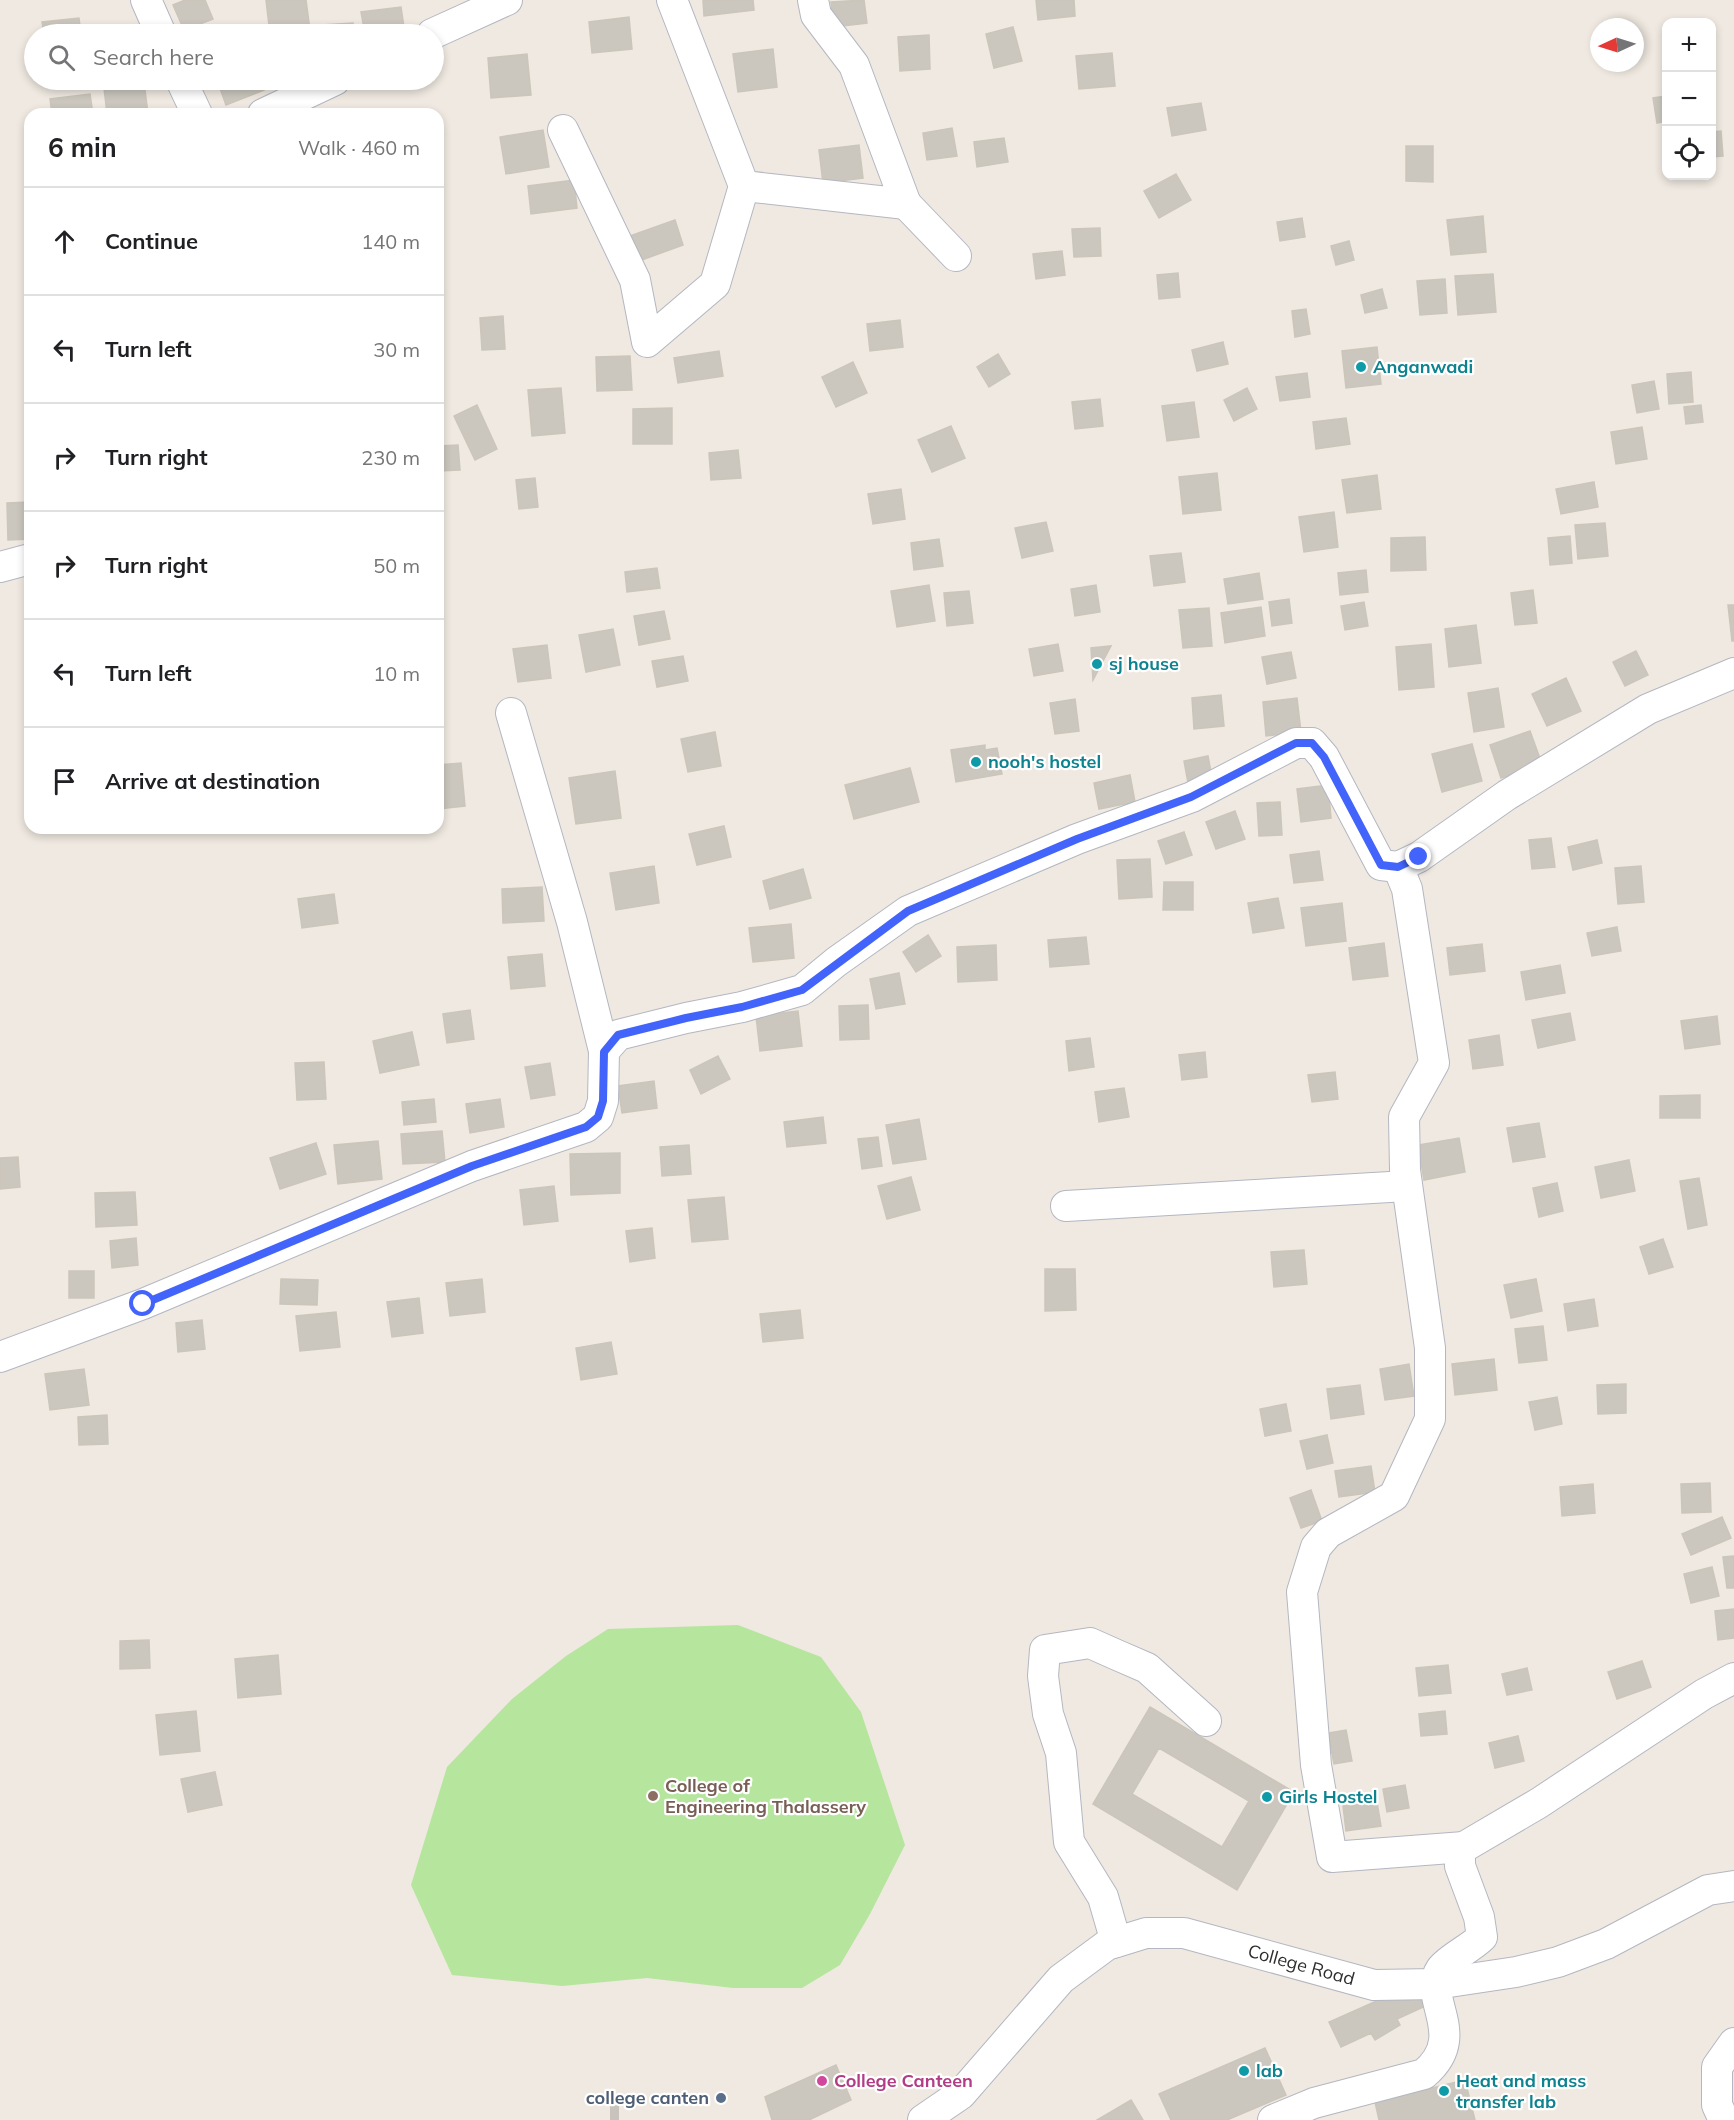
<!DOCTYPE html>
<html lang="en">
<head>
<meta charset="utf-8">
<style>
  :root { --surface:#fff; --page:#f6f6f6; --text:#202124; --muted:#757577; --line:#e0e0e0 }
  body { margin:0; font-family:Mulish,sans-serif; background:var(--page); color:var(--text) }
  .controls { position:absolute; right:18px; top:18px; display:grid; overflow:hidden; border-radius:12px; box-shadow:0 3px 9px #0003 }
  .controls button { width:54px; height:54px; display:grid; place-items:center; padding:0; border:0; border-bottom:2px solid var(--line); background:var(--surface); color:var(--text); font:30px sans-serif }
  .compass { position:absolute; left:1590px; top:18px; width:54px; height:54px; border-radius:50%; background:var(--surface); box-shadow:0 3px 9px #0003; rotate:266deg }
  .stop { position:absolute; width:18px; height:18px; margin:-14px; border:4px solid #4264fb; border-radius:50%; background:#fff }
  .stop.end { background:#4264fb; border-color:#fff; box-shadow:0 2px 6px #0008 }
  .list { margin:0; padding:0; list-style:none }
  h2 { display:flex; justify-content:space-between; align-items:center; height:78px; margin:0; padding:0 24px; font-size:26px }
  h2 small { font-size:20px; font-weight:400; color:var(--muted) }
  .list li { display:grid; grid-template-columns:39px 1fr auto; gap:18px; align-items:center; box-sizing:border-box; height:108px; padding:0 24px; border-top:2px solid var(--line) }
  .list b { display:block; font-size:22px; white-space:nowrap }
  .list em { font-size:20px; font-style:normal; color:var(--muted) }
  .icon { flex:none; width:33px; height:33px; fill:none; stroke:currentColor; stroke-width:2; stroke-linecap:round; stroke-linejoin:round }
  .map { position:relative; flex:none; width:1734px; height:2120px; overflow:hidden }
  .search { position:absolute; background:var(--surface); box-shadow:0 3px 9px #0003; left:24px; top:24px; width:420px; height:66px; display:flex; align-items:center; gap:15px; box-sizing:border-box; padding:0 21px; border-radius:33px; color:var(--muted); font-size:22px }
  .panel { position:absolute; background:var(--surface); box-shadow:0 3px 9px #0003; left:24px; top:108px; width:420px; height:726px; border-radius:18px }
  .map>svg:first-child { display:block }
</style>
</head>
<body>
<div class="map">
<svg width="1734" height="2120" viewBox="0 0 1734 2120">
  <rect width="100%" height="100%" fill="#efe9e1"/>
  <!-- green -->
  <path fill="#b6e59e" d="M738 1625 821 1657 861 1712 905 1845 870 1914 840 1965 802 1988H733L647 1978 562 1986 452 1975 411 1885 447 1767 512 1699 566 1656 608 1629Z"/>
  <!-- building -->
  <path fill="#cbc7bf" stroke="#cbc5ba" stroke-width="1.5" fill-rule="evenodd" d="M185 0H205L213 19 184 30 173 5Z
    M266 0H306L310 30 270 34Z
    M703 0H753L754 10 704 16Z
    M864 0 867 23 834 27 831 2Z
    M1036 0H1074L1075 16 1038 20Z
    M401 7 405 34H365L361 12Z
    M629 17 632 49 592 53 589 22Z
    M79 18 81 34H44L42 22Z
    M353 23 354 34H322V25Z
    M1013 27 1022 61 994 68 986 34Z
    M929 35 930 69 900 71 898 37Z
    M773 49 777 87 738 92 733 54Z
    M1112 53 1115 86 1079 89 1076 56Z
    M527 54 531 95 491 98 488 58Z
    M217 80H260L264 90 226 105Z
    M144 82 148 114H107L104 88Z
    M90 94 93 114H52L50 99Z
    M1666 96V121L1657 123 1653 98Z
    M1201 103 1206 130 1172 136 1167 108Z
    M952 128 957 156 927 160 923 133Z
    M543 130 549 167 506 174 500 137Z
    M1721 131 1723 156 1712 157V132Z
    M1004 138 1008 162 977 167 974 142Z
    M859 145 863 178 823 183 819 150Z
    M1406 146H1433V182L1406 181Z
    M1176 174 1191 200 1159 218 1144 191Z
    M574 180 577 208 531 214 528 186Z
    M1483 216 1486 252 1451 255 1447 220Z
    M1302 218 1305 237 1280 241 1277 222Z
    M675 220 683 245 639 261 630 236Z
    M1100 228 1101 256 1074 257 1072 229Z
    M1349 241 1354 260 1336 265 1331 246Z
    M1062 251 1065 275 1036 279 1033 254Z
    M1178 273 1180 297 1159 299 1157 275Z
    M1493 274 1496 312 1458 315 1455 276Z
    M1445 279 1447 313 1420 315 1417 281Z
    M1382 289 1387 308 1365 313 1361 295Z
    M1306 309 1310 334 1295 337 1292 311Z
    M503 316 505 349 482 350 480 318Z
    M900 320 903 347 870 351 867 324Z
    M1223 342 1228 364 1197 371 1192 350Z
    M1377 347 1381 384 1346 388 1342 351Z
    M719 351 723 376 678 383 674 358Z
    M998 354 1010 374 989 387 977 367Z
    M630 356 632 390 597 391 596 357Z
    M853 362 867 393 836 407 822 377Z
    M1691 372 1693 402 1669 404 1667 374Z
    M1307 373 1310 397 1280 401 1276 377Z
    M1654 381 1659 409 1637 413 1632 385Z
    M561 388 565 433 532 436 528 390Z
    M1247 388 1257 409 1234 421 1224 400Z
    M1100 399 1103 426 1075 429 1072 402Z
    M1194 402 1199 437 1167 441 1162 406Z
    M477 405 497 449 475 460 454 416Z
    M1701 405 1703 422 1686 424 1684 407Z
    M672 408V444H633V409Z
    M1346 418 1350 444 1316 449 1313 422Z
    M951 426 965 458 932 472 918 440Z
    M1642 427 1647 459 1616 464 1611 432Z
    M458 445 460 470 438 471V446Z
    M738 450 741 478 711 480 709 453Z
    M1217 473 1221 510 1183 514 1179 477Z
    M1377 475 1381 509 1347 513 1342 480Z
    M535 478 538 507 519 509 516 480Z
    M1594 482 1598 507 1561 514 1556 489Z
    M901 489 905 519 873 524 868 494Z
    M30 502V539L8 540 7 503Z
    M1334 512 1338 547 1304 552 1299 517Z
    M1046 522 1053 551 1022 558 1015 528Z
    M1605 523 1608 556 1578 559 1575 525Z
    M1570 536 1572 563 1550 565 1548 538Z
    M1425 537 1426 570 1391 571V538Z
    M939 539 943 566 914 570 911 543Z
    M1181 553 1185 582 1154 586 1150 556Z
    M657 568 660 588 627 592 625 572Z
    M1366 570 1368 592 1340 595 1338 573Z
    M1259 573 1263 599 1228 604 1224 579Z
    M929 585 935 621 897 627 891 591Z
    M1096 585 1100 612 1075 616 1071 589Z
    M1533 590 1537 623 1515 625 1511 593Z
    M969 591 973 623 947 626 944 593Z
    M1289 599 1292 623 1272 626 1269 602Z
    M1364 602 1368 626 1345 630 1341 606Z
    M1728 605H1734V641H1732Z
    M1261 607 1265 636 1225 643 1221 613Z
    M1209 608 1212 646 1183 648 1179 610Z
    M664 611 670 639 639 645 634 616Z
    M1476 625 1481 663 1449 667 1445 629Z
    M613 629 620 665 586 672 579 635Z
    M1058 644 1063 671 1034 676 1029 649Z
    M1431 644 1434 687 1399 690 1396 647Z
    M547 645 551 678 518 682 513 649Z
    M1111 646 1093 680 1091 648Z
    M1636 651 1648 675 1625 686 1613 662Z
    M1291 652 1296 678 1267 684 1262 657Z
    M683 656 688 681 657 687 652 661Z
    M1566 678 1581 711 1547 726 1532 694Z
    M1498 688 1504 727 1474 732 1468 693Z
    M1221 695 1224 726 1194 729 1192 698Z
    M1297 698 1301 732 1266 736 1263 702Z
    M1075 699 1079 731 1055 734 1050 703Z
    M1530 731 1542 764 1501 778 1490 745Z
    M715 732 721 766 688 772 681 739Z
    M1472 744 1482 781 1442 792 1432 754Z
    M985 745V750L997 748 1002 774 956 782 951 750Z
    M1208 756 1213 783 1189 788 1184 761Z
    M461 763 465 806 438 809V765Z
    M910 768 919 802 854 819 845 785Z
    M615 771 621 818 576 824 569 778Z
    M1130 775 1135 802 1099 809 1094 783Z
    M1328 785 1331 818 1301 822 1297 789Z
    M1280 802 1282 835 1259 836 1257 803Z
    M1235 811 1245 839 1216 849 1206 822Z
    M724 826 731 857 697 865 689 834Z
    M1184 832 1192 855 1166 864 1158 841Z
    M1551 838 1555 867 1532 869 1529 840Z
    M1597 840 1602 863 1573 870 1568 847Z
    M1319 851 1323 880 1294 883 1290 855Z
    M1150 859 1152 897 1119 899 1117 860Z
    M654 866 659 903 616 910 610 873Z
    M1641 866 1644 902 1618 904 1615 868Z
    M803 869 811 898 770 909 763 881Z
    M1164 882H1193V910H1163Z
    M542 887 544 921 503 923 502 889Z
    M334 894 338 923 302 928 298 899Z
    M1278 898 1284 928 1253 933 1248 903Z
    M1342 903 1346 941 1306 946 1301 908Z
    M791 924 794 958 753 962 749 928Z
    M1617 927 1621 951 1592 956 1587 933Z
    M928 935 941 956 916 972 903 952Z
    M1086 937 1089 964 1050 967 1048 940Z
    M1384 943 1388 976 1353 980 1349 948Z
    M1482 944 1485 971 1450 975 1447 948Z
    M996 945 997 980 958 982 957 947Z
    M542 954 545 986 511 989 508 957Z
    M1560 965 1565 993 1526 1000 1521 972Z
    M899 973 905 1004 876 1009 870 979Z
    M868 1005 869 1039 840 1040 839 1006Z
    M470 1010 474 1039 447 1043 443 1014Z
    M798 1011 802 1046 760 1051 756 1016Z
    M1570 1013 1575 1040 1538 1048 1532 1020Z
    M1717 1016 1720 1044 1685 1049 1681 1021Z
    M412 1032 419 1065 380 1073 373 1041Z
    M1499 1035 1503 1065 1473 1069 1469 1040Z
    M1090 1038 1094 1067 1069 1071 1066 1041Z
    M1205 1052 1207 1077 1182 1080 1179 1055Z
    M718 1056 730 1079 701 1094 690 1070Z
    M324 1062 326 1099 297 1100 295 1063Z
    M550 1063 555 1095 531 1099 525 1067Z
    M1335 1072 1338 1099 1312 1102 1308 1075Z
    M654 1081 657 1108 622 1113 618 1086Z
    M1124 1088 1129 1117 1099 1122 1095 1092Z
    M1700 1095V1118H1660V1096Z
    M434 1099 436 1122 404 1125 402 1102Z
    M500 1099 504 1127 470 1133 466 1104Z
    M823 1117 826 1143 787 1147 784 1122Z
    M919 1119 926 1159 893 1164 886 1125Z
    M1539 1123 1545 1157 1513 1162 1507 1128Z
    M442 1131 445 1162 403 1164 401 1134Z
    M878 1137 882 1166 862 1169 858 1139Z
    M1459 1138 1465 1172 1424 1180 1418 1145Z
    M378 1141 382 1179 338 1184 334 1145Z
    M316 1143 326 1174 280 1189 270 1158Z
    M689 1145 691 1174 662 1176 660 1147Z
    M620 1153V1193L571 1195 570 1154Z
    M18 1157 20 1187 0 1189V1158Z
    M1629 1160 1635 1191 1601 1198 1595 1167Z
    M911 1177 920 1210 887 1219 878 1186Z
    M1699 1178 1707 1225 1688 1229 1680 1181Z
    M1557 1183 1563 1211 1539 1217 1533 1188Z
    M554 1186 558 1221 524 1225 520 1190Z
    M135 1192 137 1225 96 1227 95 1193Z
    M724 1197 728 1239 692 1242 688 1200Z
    M652 1228 655 1258 630 1262 626 1231Z
    M136 1238 138 1265 112 1268 110 1241Z
    M1663 1239 1673 1267 1649 1274 1640 1247Z
    M1304 1250 1307 1284 1274 1287 1271 1252Z
    M1045 1269H1075L1076 1310 1045 1311Z
    M69 1271H94V1298H69Z
    M281 1279 318 1280 317 1305 280 1304Z
    M482 1279 485 1312 450 1316 446 1283Z
    M1536 1279 1542 1311 1511 1318 1504 1285Z
    M419 1298 423 1333 392 1337 387 1302Z
    M1594 1299 1598 1326 1568 1331 1564 1304Z
    M800 1310 803 1338 763 1342 760 1314Z
    M336 1312 340 1347 300 1351 296 1316Z
    M202 1320 205 1349 178 1352 176 1323Z
    M1543 1326 1547 1360 1519 1363 1515 1329Z
    M611 1342 617 1374 581 1380 576 1348Z
    M1494 1359 1497 1390 1455 1395 1452 1364Z
    M1409 1364 1414 1396 1385 1400 1380 1369Z
    M84 1369 89 1405 50 1410 45 1374Z
    M1626 1384V1413L1598 1414 1597 1385Z
    M1360 1385 1364 1414 1331 1419 1327 1389Z
    M1557 1397 1562 1424 1535 1430 1529 1402Z
    M1286 1404 1291 1431 1265 1436 1260 1409Z
    M107 1415 108 1444 79 1445 78 1417Z
    M1327 1435 1333 1463 1307 1469 1300 1441Z
    M1371 1466 1375 1492 1339 1497 1335 1471Z
    M1710 1483 1711 1512 1682 1513 1681 1484Z
    M1593 1484 1595 1513 1562 1516 1560 1487Z
    M1311 1490 1322 1521 1301 1528 1290 1498Z
    M1722 1517 1731 1538 1691 1555 1682 1534Z
    M1734 1556V1588H1727L1723 1557Z
    M1712 1567 1719 1596 1691 1603 1684 1574Z
    M1734 1609V1638L1718 1640 1715 1611Z
    M149 1640 150 1668 120 1669V1641Z
    M278 1655 281 1694 238 1698 235 1659Z
    M1642 1661 1651 1687 1617 1699 1608 1672Z
    M1448 1665 1451 1693 1419 1696 1416 1668Z
    M1527 1668 1532 1690 1507 1695 1502 1674Z
    M1150 1707 1294 1792 1237 1890 1093 1804ZM1159 1748 1249 1801 1222 1847 1132 1794Z
    M196 1711 200 1751 160 1755 156 1715Z
    M1445 1711 1447 1734 1421 1736 1419 1714Z
    M1346 1730 1352 1761 1334 1764 1328 1733Z
    M1518 1736 1524 1761 1495 1768 1489 1743Z
    M215 1772 222 1805 188 1812 181 1779Z
    M1405 1785 1409 1808 1387 1812 1383 1789Z
    M1377 1802 1381 1826 1346 1831 1343 1806Z
    M1423 1990 1430 2004 1397 2019 1400 2025 1375 2040 1371 2033 1341 2047 1329 2022 1399 1991Z
    M1265 2048 1286 2095 1227 2120H1171L1159 2094Z
    M836 2065 851 2100 809 2120H772L765 2097Z
    M1465 2080 1475 2120H1379L1375 2102Z
    M1131 2100 1143 2120H1097Z"/>
  <g fill="none" stroke-linecap="round" stroke-linejoin="round">
    <!-- minor-tunnel -->
    <path stroke="#c8c4bd" stroke-width="30" stroke-dasharray="30 15" stroke-linecap="butt" d="M610 2120H619"/>
    <!-- minor casing -->
    <g stroke="#b4b7c1" stroke-width="32">
      <g id="minor">
        <path d="M146 0 161 34"/>
        <path d="M432 34 507 0"/>
        <path d="M181 80 197 114"/>
        <path d="M263 114 335 80"/>
        <path d="M563 130 635 280 647 342 715 284 744 186 672 0"/>
        <path d="M744 186 906 204 854 65 816 15 813 0"/>
        <path d="M906 204 956 256"/>
        <path d="M0 567 30 559"/>
        <path d="M511 713 572 922 604 1051"/>
        <path d="M1398 867 1407 889 1434 1063 1404 1117 1405 1170 1430 1348V1419L1394 1496 1328 1533 1316 1547 1302 1592 1316 1765 1332 1857 1464 1847"/>
        <path d="M1066 1206 1407 1186"/>
        <path d="M0 1357 143 1304 472 1166 586 1127 598 1117 603 1101 604 1051 618 1035 686 1018 742 1007 802 990 836 962 908 911 1077 839 1192 797 1296 743H1312L1324 757 1381 865 1398 867 1419 857 1507 795 1648 709 1734 673"/>
        <path d="M1116 1942 1103 1897 1069 1842 1061 1753 1048 1714 1043 1676 1045 1650 1090 1643 1117 1655 1147 1668 1206 1721"/>
        <path id="s1" d="M923 2120 961 2094 1061 1979 1107 1945 1146 1933H1184L1374 1985 1436 1984 1516 1972 1558 1962 1606 1944 1708 1890 1734 1886"/>
        <path d="M1273 2120 1314 2103 1424 2074C1470 2035 1421 1999 1441 1969 1448 1959 1471 1948 1482 1937L1479 1917 1460 1866V1854L1464 1847 1539 1803 1704 1694 1734 1678"/>
        <path d="M1724 2120 1717 2105V2067L1734 2043"/>
      </g>
    </g>
    <!-- minor -->
    <use href="#minor" stroke="#fff" stroke-width="30"/>
  </g>
  <g fill="none" stroke-linecap="round" stroke-linejoin="round">
    <!-- route -->
    <path stroke="#4264fb" stroke-width="8" d="M143 1304 472 1166 586 1127 598 1117 603 1101 604 1052 618 1035 686 1018 742 1007 802 990 908 911 1077 839 1191 797 1296 743H1312L1324 757 1381 865 1398 867 1419 857"/>
  </g>
  <!-- markers -->
  <g fill="#0f9aa8" stroke="#fff" stroke-width="2">
    <circle cx="1361" cy="367" r="6"/>
    <circle cx="1097" cy="664" r="6"/>
    <circle cx="976" cy="762" r="6"/>
    <circle cx="1267" cy="1797" r="6"/>
    <circle cx="1244" cy="2071" r="6"/>
    <circle cx="1444" cy="2091" r="6"/>
  </g>
  <circle fill="#8d6e63" stroke="#fff" stroke-width="2" cx="653" cy="1796" r="6"/>
  <circle fill="#d1479c" stroke="#fff" stroke-width="2" cx="822" cy="2081" r="6"/>
  <circle fill="#5c6f8a" stroke="#fff" stroke-width="2" cx="721" cy="2098" r="6"/>
  <g text-anchor="middle" stroke-width="4.5" stroke-linejoin="round" paint-order="stroke">
    <!-- culture labels -->
    <g font-size="18" font-weight="bold" fill="#0d838f" stroke="#fff" text-anchor="start">
      <text x="1373" y="373">Anganwadi</text>
      <text x="1109" y="670">sj house</text>
      <text x="988" y="768">nooh's hostel</text>
      <text x="1279" y="1803">Girls Hostel</text>
      <text x="1256" y="2077">lab</text>
      <text x="1456" y="2087">Heat and mass<tspan x="1456" dy="21">transfer lab</tspan></text>
    </g>
    <!-- education labels -->
    <g font-size="18" font-weight="bold" fill="#785e54" stroke="#fff" text-anchor="start">
      <text x="665" y="1792">College of<tspan x="665" dy="21">Engineering Thalassery</tspan></text>
    </g>
    <!-- street labels -->
    <g font-size="18" fill="#2e2e2e" stroke="#fff">
      <text dy="6" stroke="none"><textPath href="#s1" startOffset="456">College Road</textPath></text>
    </g>
    <!-- hotel labels -->
    <g font-size="18" font-weight="bold" fill="#b23c85" stroke="#fff" text-anchor="start">
      <text x="834" y="2087">College Canteen</text>
    </g>
    <!-- service labels -->
    <g font-size="18" font-weight="bold" fill="#4e5e75" stroke="#fff" text-anchor="end">
      <text x="709" y="2104">college canten</text>
    </g>
  </g>
</svg>
<div class="controls">
<button>+</button>
<button>−</button>
<button><svg class="icon" aria-label="locate" viewBox="0 0 24 24"><circle cx="12" cy="12" r="6"/><path d="M12 2v4M12 18v4M2 12h4M18 12h4"/></svg></button>
</div>
<svg class="compass" viewBox="-18 -18 36 36"><path d="M0-13l5 13h-10z" fill="#e53935"/><path d="M0 13l5-13h-10z" fill="#757577"/></svg>
<div class="stop" style="left:143px;top:1304px"></div>
<div class="stop end" style="left:1419px;top:857px"></div>
<div class="search"><svg class="icon" aria-label="search" viewBox="0 0 24 24"><circle cx="10" cy="10" r="6"/><path d="M15 15l6 6"/></svg>Search here</div>
<section class="panel">
<h2>6 min<small>Walk · 460 m</small></h2>
<ul class="list">
<li><svg class="icon" aria-label="ahead" viewBox="0 0 24 24"><path d="M12 20V5M6 11l6-6 6 6"/></svg><div><b>Continue</b></div><em>140 m</em></li>
<li><svg class="icon" aria-label="left" viewBox="0 0 24 24"><path d="M17 20v-9H6M10 6l-5 5 5 5"/></svg><div><b>Turn left</b></div><em>30 m</em></li>
<li><svg class="icon" aria-label="right" viewBox="0 0 24 24"><path d="M7 20v-9h11M14 6l5 5-5 5"/></svg><div><b>Turn right</b></div><em>230 m</em></li>
<li><svg class="icon" aria-label="right" viewBox="0 0 24 24"><path d="M7 20v-9h11M14 6l5 5-5 5"/></svg><div><b>Turn right</b></div><em>50 m</em></li>
<li><svg class="icon" aria-label="left" viewBox="0 0 24 24"><path d="M17 20v-9H6M10 6l-5 5 5 5"/></svg><div><b>Turn left</b></div><em>10 m</em></li>
<li><svg class="icon" aria-label="arrive" viewBox="0 0 24 24"><path d="M6 21V4h12l-3 4 3 4H6"/></svg><div><b>Arrive at destination</b></div></li>
</ul>
</section>
</div>
</body>
</html>
